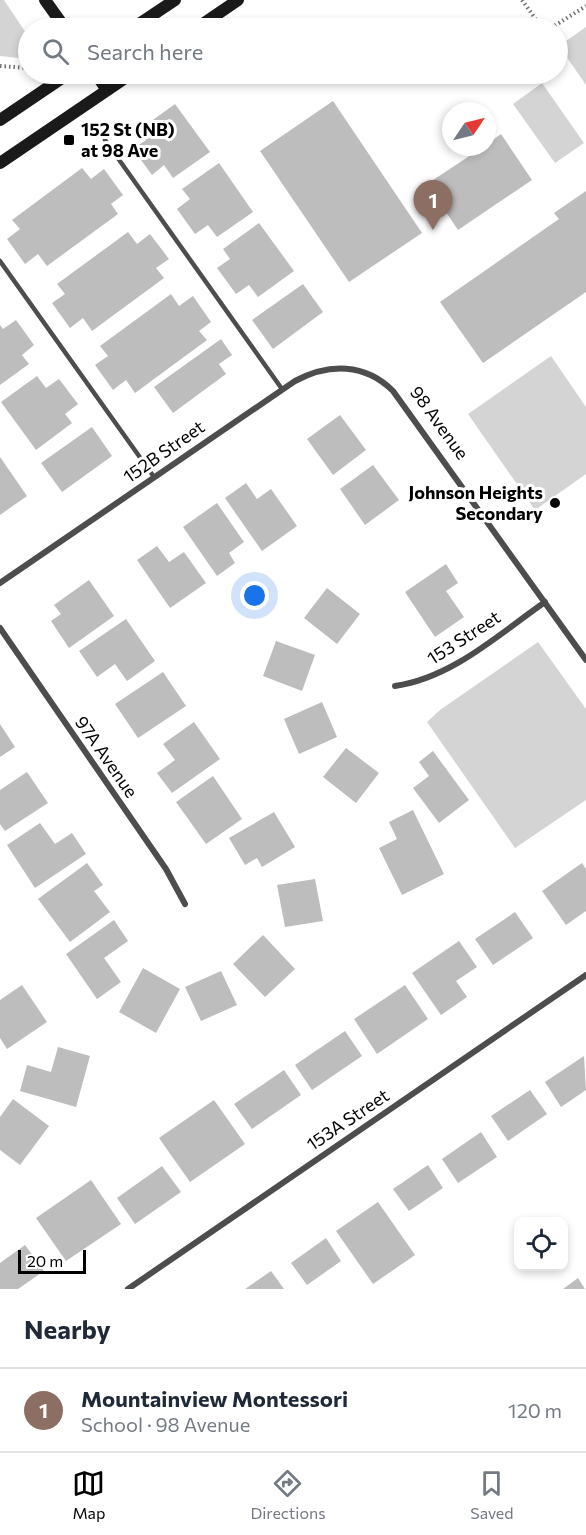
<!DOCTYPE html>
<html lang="en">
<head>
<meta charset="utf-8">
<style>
  :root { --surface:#fff; --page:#f2f2f3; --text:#1f2937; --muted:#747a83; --line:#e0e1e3; --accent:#000 }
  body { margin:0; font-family:Commissioner,sans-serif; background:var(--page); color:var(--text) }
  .controls { position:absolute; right:18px; bottom:18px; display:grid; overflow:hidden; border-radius:12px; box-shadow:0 3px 9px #0003 }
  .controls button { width:54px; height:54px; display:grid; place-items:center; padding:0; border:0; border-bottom:2px solid var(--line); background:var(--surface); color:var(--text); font:30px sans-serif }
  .compass { position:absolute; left:442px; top:102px; width:54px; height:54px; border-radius:50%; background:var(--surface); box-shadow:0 3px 9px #0003; rotate:55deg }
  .scale { position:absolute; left:18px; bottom:15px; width:68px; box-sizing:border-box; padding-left:6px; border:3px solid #000; border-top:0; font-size:16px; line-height:21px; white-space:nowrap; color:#000; -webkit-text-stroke:4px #fff; paint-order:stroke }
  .you { position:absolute; left:255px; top:596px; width:21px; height:21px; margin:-15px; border:4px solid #fff; border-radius:50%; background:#1a73e8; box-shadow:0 0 0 9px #1a73e833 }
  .badge { display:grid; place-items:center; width:39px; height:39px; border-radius:50%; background:var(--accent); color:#fff; font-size:20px; font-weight:700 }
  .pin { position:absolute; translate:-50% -50px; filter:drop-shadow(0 2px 3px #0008) }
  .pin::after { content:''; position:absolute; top:32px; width:21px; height:18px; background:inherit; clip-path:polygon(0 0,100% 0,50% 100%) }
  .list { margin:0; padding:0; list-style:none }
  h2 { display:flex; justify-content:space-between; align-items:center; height:78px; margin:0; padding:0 24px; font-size:26px }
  h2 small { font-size:20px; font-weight:400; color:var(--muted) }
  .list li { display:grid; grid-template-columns:39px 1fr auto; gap:18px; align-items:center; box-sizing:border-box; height:84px; padding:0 24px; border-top:2px solid var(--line) }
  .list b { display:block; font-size:22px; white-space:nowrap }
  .list p { margin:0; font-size:20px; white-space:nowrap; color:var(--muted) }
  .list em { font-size:20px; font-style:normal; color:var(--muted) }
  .icon { flex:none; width:33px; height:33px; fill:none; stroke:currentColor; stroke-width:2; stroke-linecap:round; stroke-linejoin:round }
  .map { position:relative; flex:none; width:586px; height:1289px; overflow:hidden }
  .search { position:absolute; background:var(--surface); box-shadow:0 3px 9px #0003; left:18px; right:18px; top:18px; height:66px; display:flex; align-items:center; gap:15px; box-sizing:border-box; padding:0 21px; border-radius:33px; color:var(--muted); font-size:22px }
  .sheet { height:162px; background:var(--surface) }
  nav { display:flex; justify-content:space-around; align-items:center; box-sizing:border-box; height:84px; border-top:2px solid var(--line); background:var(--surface); font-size:16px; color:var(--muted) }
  nav a { display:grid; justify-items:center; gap:3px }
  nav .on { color:var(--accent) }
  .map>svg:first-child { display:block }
</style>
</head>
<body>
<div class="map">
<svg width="586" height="1289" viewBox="0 0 586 1289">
  <rect width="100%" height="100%" fill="#fff"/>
  <!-- green -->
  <path fill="#d4d4d4" d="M0 0H4L28 36V59L0 56Z
    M586 27V85L559 46Z
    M542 83 584 143 555 163 513 104Z
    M551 356 586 407V474L535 510 468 414Z
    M538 642 586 709V800L515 848 427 722 440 710Z"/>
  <!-- building -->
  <path fill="#bdbdbd" d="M333 101 422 233 349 282 260 151Z
    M175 104 210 152 173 178 164 165 152 175 133 149 146 140 139 130Z
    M501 134 532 180 458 230 427 184 483 147H487V144Z
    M219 163 253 212 217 237 208 225 195 234 177 209 190 199 182 189Z
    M82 168 91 179 104 169 123 195 111 204 118 214 47 266 38 254 25 264 7 239 20 229 12 220Z
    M586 191V292L483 363 440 302 559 219 554 213Z
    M259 223 294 271 258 297 249 285 236 294 217 268 230 259 223 249Z
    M128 232 137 244 150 234 169 259 156 268 164 278 92 331 83 318 70 328 52 303 65 294 57 284Z
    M303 284 323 312 273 349 252 320Z
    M171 294 179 306 193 296 211 322 199 331 207 340 135 393 126 380 113 390 95 365 108 356 100 346Z
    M16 320 34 345 22 355 29 364 0 385V325L3 329Z
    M221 339 232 355 219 364 226 374 173 413 154 387Z
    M37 376 46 388 59 379 78 404 65 414 72 423 36 450 1 402Z
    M340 415 366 450 333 475 307 439Z
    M92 427 112 456 62 492 41 463Z
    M0 457 27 496 0 515Z
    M373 465 399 500 365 525 340 489Z
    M246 483 257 499 271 489 297 526 262 551 225 498Z
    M217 503 244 542 229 553 235 563 217 576 183 527Z
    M157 546 169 562 184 552 206 583 170 608 137 560Z
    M446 564 458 583 446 591 464 617 435 637 405 592Z
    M89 580 114 616 69 648 51 621 61 614 54 605Z
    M327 588 360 614 337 644 304 618Z
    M126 619 155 661 127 681 115 664 97 677 79 651Z
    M276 641 315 655 302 691 263 676Z
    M163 672 186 706 138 738 115 704Z
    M322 702 337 737 299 754 284 719Z
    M194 722 220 759 172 793 157 773 175 760 163 744Z
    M0 724 15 747 0 757Z
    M346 748 379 773 356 803 323 777Z
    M433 751 469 800 439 823 413 788 429 776 419 762Z
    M27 772 48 803 5 831 0 824V790Z
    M213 776 242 819 206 844 176 802Z
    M413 810 444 874 402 895 379 848 397 839 389 822Z
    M274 812 295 847 262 867 257 858 245 865 229 838Z
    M40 823 55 844 72 833 86 854 35 888 7 845Z
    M87 863 103 885 94 891 110 912 70 942 38 899Z
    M582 863 586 869V911L566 925 542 891Z
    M315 879 323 921 285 927 277 885Z
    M515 912 533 938 493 965 475 939Z
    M114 920 128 941 104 958 121 982 97 999 66 954Z
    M263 935 295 969 265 997 233 964Z
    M459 941 477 967 456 981 467 997 441 1015 412 973Z
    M143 968 180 989 156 1033 119 1012Z
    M221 971 237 1005 201 1021 185 987Z
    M22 985 47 1022 7 1049 0 1038V1000Z
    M405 985 428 1019 377 1054 354 1019Z
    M345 1031 362 1056 312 1090 295 1065Z
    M58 1047 90 1056 76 1107 20 1091 27 1065 51 1072Z
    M584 1056 586 1090 561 1107 545 1082Z
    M284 1070 301 1095 252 1129 234 1104Z
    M530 1090 547 1114 508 1141 491 1116Z
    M13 1099 49 1126 20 1165 0 1150V1117Z
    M214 1100 245 1144 190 1182 159 1138Z
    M481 1132 497 1157 458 1183 442 1159Z
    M428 1165 443 1188 409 1211 393 1189Z
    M162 1166 181 1192 135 1224 117 1198Z
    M91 1180 121 1224 66 1261 36 1218Z
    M378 1202 415 1255 373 1284 336 1231Z
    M326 1238 341 1261 307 1285 291 1263Z
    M25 1245 44 1271 18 1289H0V1263Z
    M271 1271 284 1289H245Z
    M578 1278 585 1289H563Z"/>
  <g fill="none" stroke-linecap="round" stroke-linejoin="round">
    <!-- path -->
    <path stroke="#6f6f6f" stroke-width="4" stroke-dasharray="1.5 3" stroke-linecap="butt" d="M522 0 542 28
      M551 28 586 6
      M0 66 28 68"/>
    <!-- lane -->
    <path stroke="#4d4d4d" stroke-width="4.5" d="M105 140 282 389
      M0 261 154 477"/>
    <!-- street -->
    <path stroke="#4d4d4d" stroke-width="6" d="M0 583 295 381C329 363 365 363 393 391L586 660
      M0 628 166 869 185 904
      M395 686C452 678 499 634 545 602
      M128 1289 586 975"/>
    <!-- secondary -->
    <path stroke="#1a1a1a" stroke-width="12" d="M45 0 65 28
      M133 28 175 0
      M197 28 238 0
      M96 74 107 90
      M0 120 68 74
      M0 163 131 74"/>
  </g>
  <!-- markers -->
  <g fill="#000" stroke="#fff" stroke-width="2">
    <rect x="63" y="134" width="12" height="12" rx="3"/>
    <circle cx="555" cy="503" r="6"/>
  </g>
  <g text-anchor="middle" stroke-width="6" stroke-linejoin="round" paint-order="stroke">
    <!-- poi labels -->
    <g font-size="18" font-weight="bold" fill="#000" stroke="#fff" text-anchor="start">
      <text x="81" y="136">152 St (NB)<tspan x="81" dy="21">at 98 Ave</tspan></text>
      <text x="543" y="499" text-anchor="end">Johnson Heights<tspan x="543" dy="21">Secondary</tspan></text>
    </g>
    <!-- street labels -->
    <g font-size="18" fill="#000" stroke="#fff">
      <text transform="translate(439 423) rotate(54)" y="6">98 Avenue</text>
      <text transform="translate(164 452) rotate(-35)" y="6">152B Street</text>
      <text transform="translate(464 638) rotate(-33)" y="6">153 Street</text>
      <text transform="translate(106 757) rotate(55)" y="6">97A Avenue</text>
      <text transform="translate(348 1120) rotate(-34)" y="6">153A Street</text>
    </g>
  </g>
</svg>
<div class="controls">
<button><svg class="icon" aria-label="locate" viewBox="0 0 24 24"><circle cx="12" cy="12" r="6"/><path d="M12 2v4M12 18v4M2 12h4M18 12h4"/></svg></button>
</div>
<svg class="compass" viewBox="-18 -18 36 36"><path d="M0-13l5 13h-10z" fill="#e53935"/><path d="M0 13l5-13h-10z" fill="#747a83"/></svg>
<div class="scale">20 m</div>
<div class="you"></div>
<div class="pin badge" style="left:433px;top:230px;background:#8d6e63">1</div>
<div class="search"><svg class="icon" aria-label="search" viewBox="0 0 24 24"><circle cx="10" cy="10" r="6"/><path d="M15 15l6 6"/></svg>Search here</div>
</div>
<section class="sheet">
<h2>Nearby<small></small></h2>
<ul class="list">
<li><span class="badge" style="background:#8d6e63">1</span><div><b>Mountainview Montessori</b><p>School · 98 Avenue</p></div><em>120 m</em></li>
</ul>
</section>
<nav>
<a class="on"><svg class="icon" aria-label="map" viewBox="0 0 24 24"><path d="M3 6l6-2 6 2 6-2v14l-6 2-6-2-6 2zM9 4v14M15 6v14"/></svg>Map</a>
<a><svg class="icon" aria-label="directions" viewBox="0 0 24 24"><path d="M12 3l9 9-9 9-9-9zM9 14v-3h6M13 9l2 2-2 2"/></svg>Directions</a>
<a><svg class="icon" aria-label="saved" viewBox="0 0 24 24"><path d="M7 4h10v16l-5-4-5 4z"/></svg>Saved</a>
</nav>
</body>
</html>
